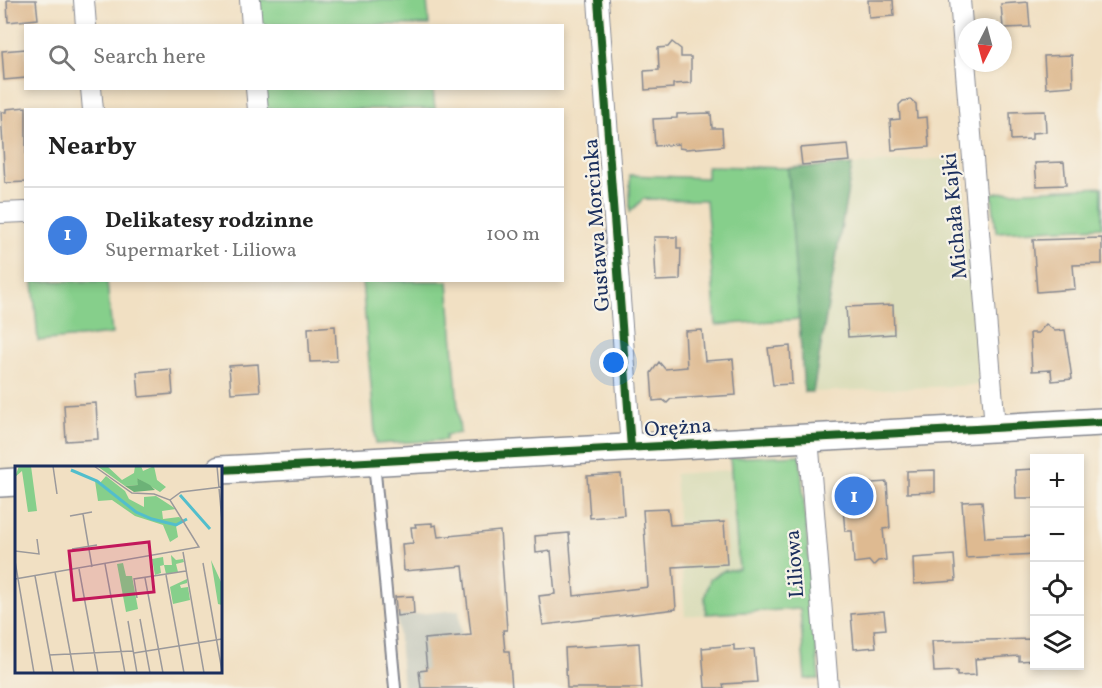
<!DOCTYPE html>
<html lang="en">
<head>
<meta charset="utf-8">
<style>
  :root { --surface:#fff; --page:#f6f6f6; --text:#222; --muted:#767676; --line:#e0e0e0; --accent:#b45309 }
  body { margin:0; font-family:Vollkorn,serif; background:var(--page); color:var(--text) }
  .controls { position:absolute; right:18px; bottom:18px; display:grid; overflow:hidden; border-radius:0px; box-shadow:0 3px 9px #0003 }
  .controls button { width:54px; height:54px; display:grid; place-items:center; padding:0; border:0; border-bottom:2px solid var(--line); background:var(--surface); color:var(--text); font:30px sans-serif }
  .compass { position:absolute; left:958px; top:18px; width:54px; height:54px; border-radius:50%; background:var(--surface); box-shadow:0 3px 9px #0003; rotate:186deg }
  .you { position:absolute; left:614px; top:363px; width:21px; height:21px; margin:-15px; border:4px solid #fff; border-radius:50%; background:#1a73e8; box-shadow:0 0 0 9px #1a73e833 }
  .badge { display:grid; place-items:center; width:39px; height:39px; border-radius:50%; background:var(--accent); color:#fff; font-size:20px; font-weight:700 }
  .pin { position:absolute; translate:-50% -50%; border:3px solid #fff; box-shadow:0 2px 6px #0006 }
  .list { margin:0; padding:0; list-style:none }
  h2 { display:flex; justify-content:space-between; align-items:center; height:78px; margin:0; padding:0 24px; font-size:26px }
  h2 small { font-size:20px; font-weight:400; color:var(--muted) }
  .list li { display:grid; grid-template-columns:39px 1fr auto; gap:18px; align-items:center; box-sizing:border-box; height:96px; padding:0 24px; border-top:2px solid var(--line) }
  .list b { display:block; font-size:22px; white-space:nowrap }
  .list p { margin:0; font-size:20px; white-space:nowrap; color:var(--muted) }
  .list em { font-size:20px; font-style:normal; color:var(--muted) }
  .icon { flex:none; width:33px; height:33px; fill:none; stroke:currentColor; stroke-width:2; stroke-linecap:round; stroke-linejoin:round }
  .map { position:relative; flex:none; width:1102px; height:688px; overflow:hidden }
  .search { position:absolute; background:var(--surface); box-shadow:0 3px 9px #0003; left:24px; top:24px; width:540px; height:66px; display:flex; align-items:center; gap:15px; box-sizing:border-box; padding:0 21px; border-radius:0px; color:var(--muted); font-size:22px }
  .panel { position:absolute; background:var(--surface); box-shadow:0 3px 9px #0003; left:24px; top:108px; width:540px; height:174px; border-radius:0px }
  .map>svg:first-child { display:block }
</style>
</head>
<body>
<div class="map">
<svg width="1102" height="688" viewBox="0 0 1102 688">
  <rect width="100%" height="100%" fill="#f7f3e8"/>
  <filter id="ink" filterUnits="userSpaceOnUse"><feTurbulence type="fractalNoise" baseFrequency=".0167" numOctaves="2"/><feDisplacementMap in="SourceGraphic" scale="12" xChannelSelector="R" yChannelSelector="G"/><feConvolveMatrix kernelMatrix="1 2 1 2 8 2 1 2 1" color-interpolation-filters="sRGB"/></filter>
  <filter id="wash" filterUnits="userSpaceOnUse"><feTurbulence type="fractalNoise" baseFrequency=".008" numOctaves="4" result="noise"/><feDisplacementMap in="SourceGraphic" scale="24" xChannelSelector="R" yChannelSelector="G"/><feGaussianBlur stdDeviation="1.35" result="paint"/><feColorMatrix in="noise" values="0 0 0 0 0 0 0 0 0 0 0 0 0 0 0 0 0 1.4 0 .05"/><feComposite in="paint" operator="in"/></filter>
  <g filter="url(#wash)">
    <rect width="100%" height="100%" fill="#f1e0c3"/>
    <!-- built -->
    <path fill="#dcdebc" d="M962 157 979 385 813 392 852 165Z
      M732 470 742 611 685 616 675 474Z"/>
    <!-- industrial -->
    <path fill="#c2c6b9" d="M459 610 466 688H403L397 616Z"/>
    <!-- green -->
    <path fill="#86cf8b" stroke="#507f74" stroke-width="1.5" d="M256 0H427L429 25H258Z
      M263 89H433L435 109H264Z
      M707 166 788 168 800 319 716 325 706 200 643 199 630 212V175L707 178Z
      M1102 187V227L996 232 992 193Z
      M33 281H107L112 334 38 341Z
      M362 281H448L460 433 446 435V440L376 444Z
      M800 455 819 679H805L800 609 706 614 705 596 710 579 723 571 739 569 730 458Z"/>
    <!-- forest -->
    <path fill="#6cb277" stroke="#44706a" stroke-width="1.5" d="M852 165 813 392H804L788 168Z"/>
    <g id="blocks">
      <!-- building -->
      <path fill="#deba91" d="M7 0H36L38 19 8 22Z
        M868 0H893L894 16 869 18Z
        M1028 2 1030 27 1003 28 1001 4Z
        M672 42 681 49V57H691V83L673 84V88L645 90 644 71 659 70 658 48 668 47Z
        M26 49V78L4 80 2 51Z
        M1072 55 1073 86 1046 88 1044 56Z
        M911 100 916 104 917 118 927 117 929 147 892 150 890 120 900 119 899 105 903 101Z
        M26 107V182L5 183 1 112H6V109Z
        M1045 111 1046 132 1032 133V139L1011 140 1010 112Z
        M711 113 712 128H722L723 146 686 149 679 148V144L655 146 653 119 677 118V114Z
        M848 144 850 161 802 165 800 148Z
        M1064 162 1066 185 1037 186 1035 163Z
        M654 237H677V248H681L680 280 656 281Z
        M1102 238V264L1073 265 1075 289 1037 292 1033 240Z
        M893 305 894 334 848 337 846 307Z
        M1046 324 1055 331 1065 330 1072 379 1052 381 1051 370 1032 371 1030 333H1038Z
        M335 326 337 361 310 362 308 328Z
        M702 330 705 361 733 359 736 395 671 399 667 403 663 400 653 401 651 373 659 362 665 369 687 367 685 331Z
        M790 346 792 384 773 385 768 348Z
        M258 364 260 391 231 393 229 366Z
        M171 369 173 394 139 397 137 372Z
        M96 403 98 439 66 441 64 405Z
        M1035 469V498H1016L1015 470Z
        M935 470V492L907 493V471Z
        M621 474 624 515 590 518 587 476Z
        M887 482 890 528 883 529 886 560 878 561 873 566 869 561 854 563 852 531H845L841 485Z
        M982 501 985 538 1035 536V554L966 558 962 502Z
        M668 509 670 525 724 522 727 564 673 567 676 609 543 625 539 596 555 594 551 551 536 553 535 536 569 533 574 596 648 587 643 510Z
        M432 523V526L436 525 438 537 500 531 507 630H503L505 651H509L512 688H421L419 671 427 670 424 639 471 635 463 566 404 571 402 544 413 543 411 527H416L415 524Z
        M954 555 956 581 914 584 913 558Z
        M413 596 414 614 397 616 395 597Z
        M884 611 886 629 874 630 876 647 854 649 851 614Z
        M1035 639V660L1019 661V656L975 659 976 675 957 676V671L934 672 932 641Z
        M639 643 642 688H567L565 648Z
        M734 645V650L754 649 757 682 723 684 724 688H705L702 648Z"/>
    </g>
  </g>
  <g filter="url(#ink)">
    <use href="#blocks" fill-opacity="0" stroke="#868890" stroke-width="1.5"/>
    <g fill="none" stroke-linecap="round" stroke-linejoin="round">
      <!-- lane casing -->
      <g stroke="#868890" stroke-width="14">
        <path id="lane" d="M374 462 395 688"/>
      </g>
      <!-- street casing -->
      <g stroke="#868890" stroke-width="22">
        <path id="street" d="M84 0 86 26
          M250 0 252 26
          M598 0 631 448
          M960 0 995 427
          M91 88 93 110
          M256 88 258 110
          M0 213 26 212
          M808 437 828 688"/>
      </g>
      <!-- secondary casing -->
      <g stroke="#868890" stroke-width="30">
        <path id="secondary" d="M220 470 1102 422
          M0 483 16 482"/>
      </g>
      <!-- lane -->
      <use href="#lane" stroke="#fff" stroke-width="10"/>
      <!-- street -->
      <use href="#street" stroke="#fff" stroke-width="20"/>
      <!-- secondary -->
      <use href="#secondary" stroke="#fff" stroke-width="27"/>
      <!-- cycleway casing -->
      <g stroke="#f7f3e8" stroke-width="11">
        <path id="cycleway" d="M598 0 631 448
          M220 470 1102 422"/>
      </g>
      <!-- cycleway -->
      <use href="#cycleway" stroke="#1b5e20" stroke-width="8"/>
    </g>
  </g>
  <g text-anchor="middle" stroke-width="4.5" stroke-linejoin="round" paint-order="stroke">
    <!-- street labels -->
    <g font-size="21" fill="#1b2f5e" stroke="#f7f3e8">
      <text transform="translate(954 216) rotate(-95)" y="7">Michała Kajki</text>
      <text transform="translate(596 225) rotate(-94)" y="7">Gustawa Morcinka</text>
      <text transform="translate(678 427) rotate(-4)" y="7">Orężna</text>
      <text transform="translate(794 564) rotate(-94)" y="7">Liliowa</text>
    </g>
  </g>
  <!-- overview -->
  <g transform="translate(15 466)">
    <rect width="207" height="207" fill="#f1e0c3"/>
    <path d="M4 0H16L22 45 13 46 7 5 0 11ZM45 0 85 17 91 10 110 25 114 33 129 41V31L141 30 161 43 147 45 148 53 164 51 168 54 161 60 163 71 155 76 148 59 120 50 97 34 83 35 80 15ZM82 0H92L107 14 119 7 120 0H126L128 5 139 0 142 14 151 21 145 26 122 12 124 19 110 20ZM156 89 161 94 168 93 169 96 161 98 163 106 151 108 149 99 145 100 146 107 140 109 137 93 148 91 149 99H157ZM196 94 207 118V139L203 138ZM108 97 111 110H117L123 143 111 146 102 98ZM172 113V117L165 119 166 122 173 121 175 134 158 138 155 121Z" fill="#86cf8b"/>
    <path d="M122 12 135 19 140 24 119 26 110 20 123 19Z" fill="#6cb277"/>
    <path fill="none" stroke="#52becc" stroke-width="3" d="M56 4 82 15 121 46 137 53 161 59 172 53M165 29 195 63"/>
    <path fill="none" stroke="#9b999b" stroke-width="1.5" d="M38 0 42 28M202 0 207 55M155 34 166 26 207 21M68 48 77 101M55 50 77 46M57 83 82 79M0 85 24 88 22 73M168 86 189 207M0 95 19 207M188 97 207 205M90 98 110 207M64 103 83 207M40 106 59 207M151 109 169 207M20 110 38 207M130 112 148 207M0 113 184 81 155 34 139 28 117 27 79 0M122 132 119 113 171 105M125 153 135 207M113 155 122 207M119 187 207 173M34 189 118 185"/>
    <path fill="#c2185b" fill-opacity="0.15" stroke="#c2185b" stroke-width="3" d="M134 76 139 126 59 134 54 85Z"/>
    <rect width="207" height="207" fill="none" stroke="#1b2f5e" stroke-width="3"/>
  </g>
</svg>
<div class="controls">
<button>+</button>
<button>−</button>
<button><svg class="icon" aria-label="locate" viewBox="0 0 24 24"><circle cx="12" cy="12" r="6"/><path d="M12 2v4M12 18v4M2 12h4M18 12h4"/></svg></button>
<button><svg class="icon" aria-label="layers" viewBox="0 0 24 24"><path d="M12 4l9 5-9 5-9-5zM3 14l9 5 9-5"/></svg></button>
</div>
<svg class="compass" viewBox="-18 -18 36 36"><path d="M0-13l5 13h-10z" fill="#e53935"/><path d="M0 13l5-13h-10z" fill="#767676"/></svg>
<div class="you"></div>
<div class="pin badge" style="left:854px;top:496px;background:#3f7fe0">1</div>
<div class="search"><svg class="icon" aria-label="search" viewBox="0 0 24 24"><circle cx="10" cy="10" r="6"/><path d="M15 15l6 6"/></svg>Search here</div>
<section class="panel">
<h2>Nearby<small></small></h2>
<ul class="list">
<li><span class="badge" style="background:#3f7fe0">1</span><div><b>Delikatesy rodzinne</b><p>Supermarket · Liliowa</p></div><em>100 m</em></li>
</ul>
</section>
</div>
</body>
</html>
